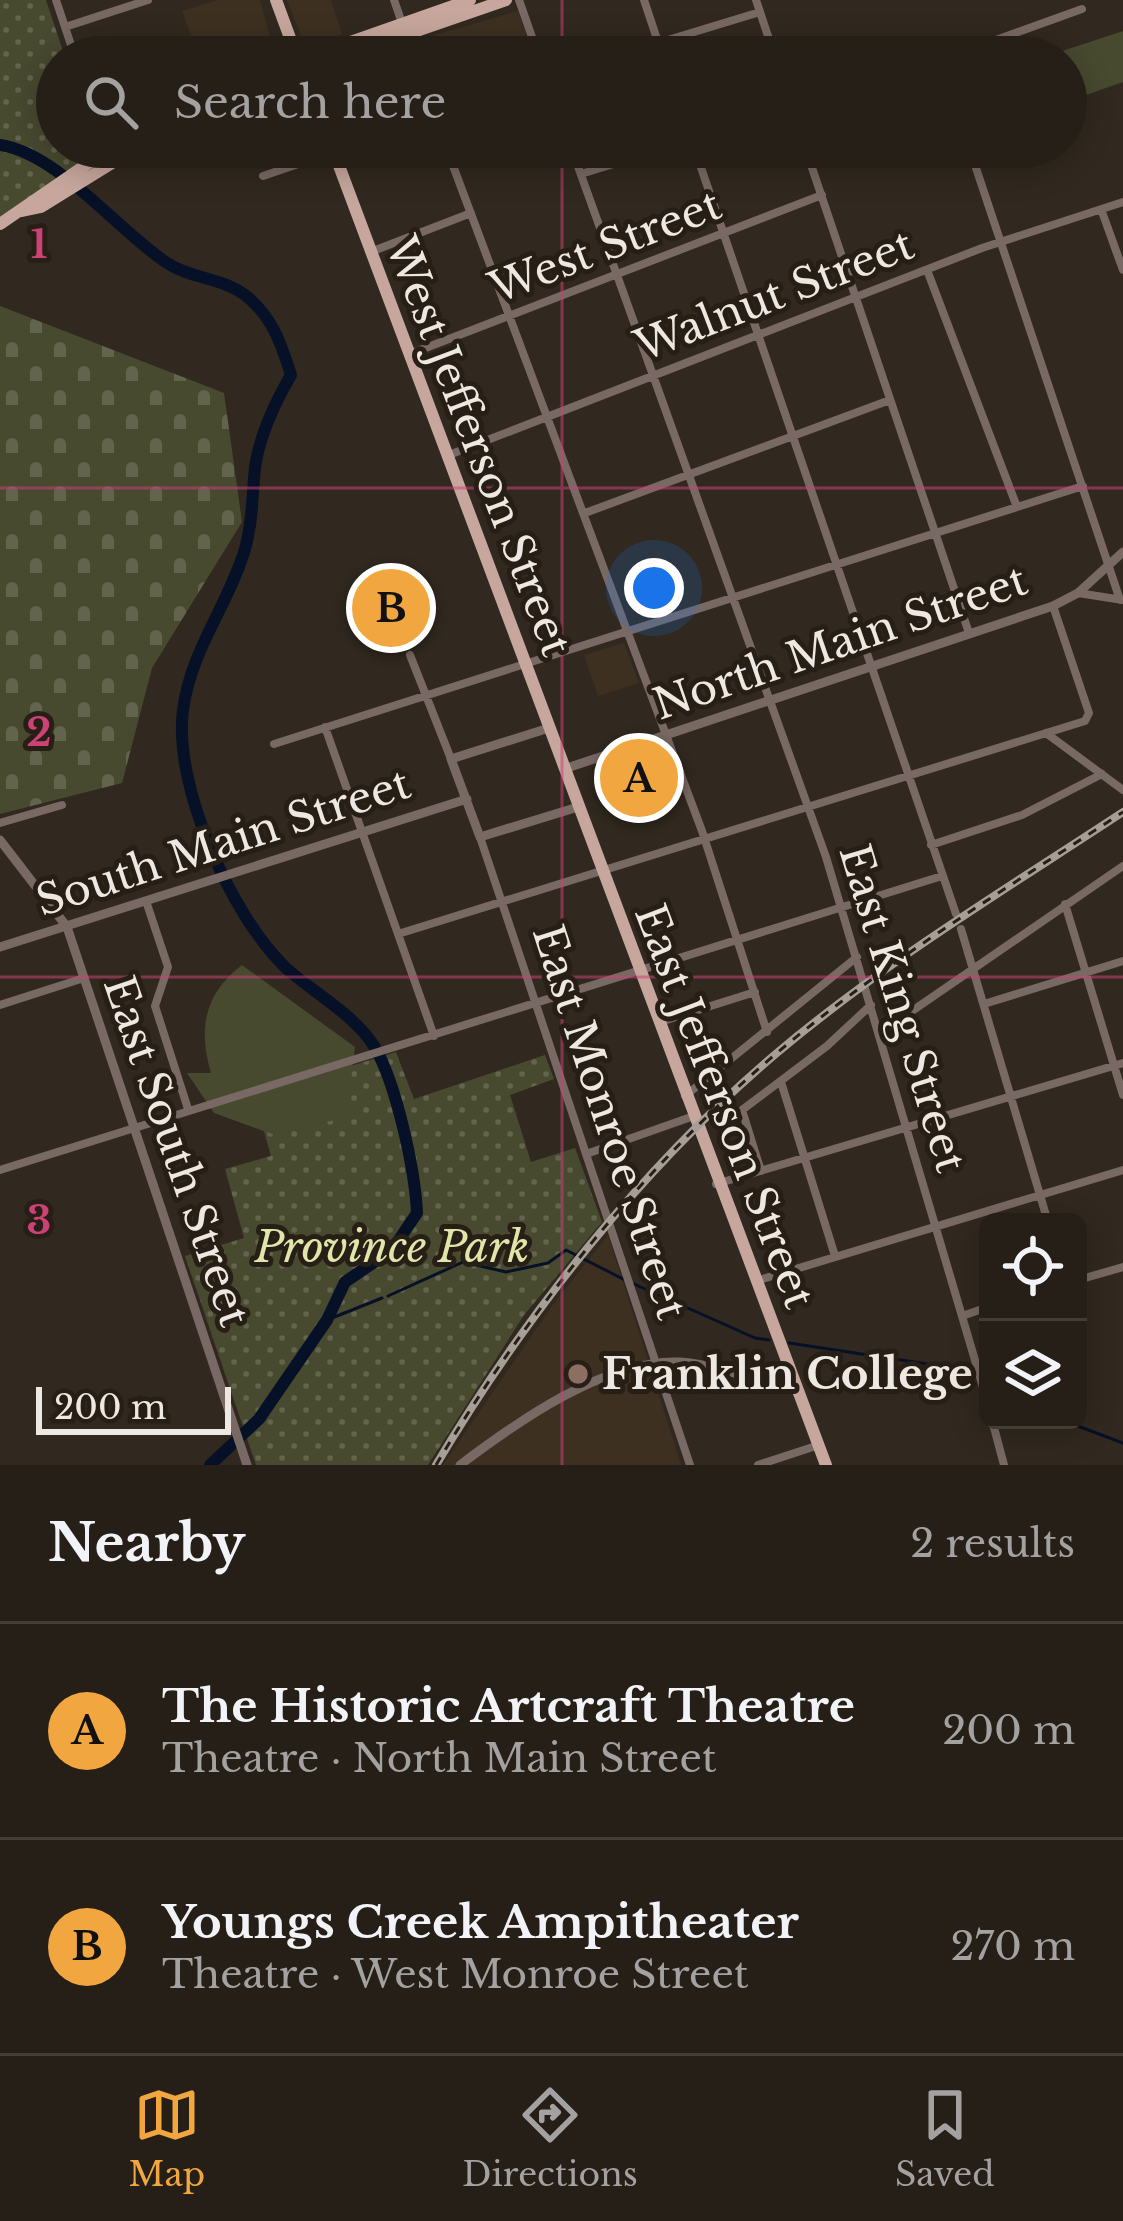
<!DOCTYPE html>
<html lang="en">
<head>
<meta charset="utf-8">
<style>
  :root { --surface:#251f17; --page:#312c24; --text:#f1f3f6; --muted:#a3a2a1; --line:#423d36; --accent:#f1a63f }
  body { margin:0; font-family:"Libre Baskerville",serif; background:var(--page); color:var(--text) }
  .controls { position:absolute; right:36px; bottom:36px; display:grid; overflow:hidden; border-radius:18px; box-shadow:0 6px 30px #0003 }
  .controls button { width:108px; height:108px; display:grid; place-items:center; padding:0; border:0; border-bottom:3px solid var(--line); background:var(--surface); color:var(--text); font:60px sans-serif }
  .scale { position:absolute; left:36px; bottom:30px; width:195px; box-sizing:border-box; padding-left:12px; border:6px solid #eee8e2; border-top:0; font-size:33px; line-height:42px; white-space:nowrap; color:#eee8e2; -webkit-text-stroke:9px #271f15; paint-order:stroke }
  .you { position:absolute; left:654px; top:588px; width:42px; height:42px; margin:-30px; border:9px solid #fff; border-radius:50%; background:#1a73e8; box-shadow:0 0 0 18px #1a73e833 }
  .badge { display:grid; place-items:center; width:78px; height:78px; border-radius:50%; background:var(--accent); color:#111; font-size:39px; font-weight:700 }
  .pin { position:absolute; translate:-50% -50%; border:6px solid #fff; box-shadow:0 3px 12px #0006 }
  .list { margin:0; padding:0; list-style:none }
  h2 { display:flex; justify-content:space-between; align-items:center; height:156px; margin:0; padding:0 48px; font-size:51px }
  h2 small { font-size:39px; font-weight:400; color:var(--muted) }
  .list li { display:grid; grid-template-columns:78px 1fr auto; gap:36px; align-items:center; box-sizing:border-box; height:216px; padding:0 48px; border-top:3px solid var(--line) }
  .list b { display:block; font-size:45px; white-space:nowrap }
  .list p { margin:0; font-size:39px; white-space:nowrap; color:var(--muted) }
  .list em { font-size:39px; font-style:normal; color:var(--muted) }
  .icon { flex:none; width:66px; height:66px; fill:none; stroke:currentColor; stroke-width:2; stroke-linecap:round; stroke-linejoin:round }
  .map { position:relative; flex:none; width:1123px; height:1465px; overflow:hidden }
  .search { position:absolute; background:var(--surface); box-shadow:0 6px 30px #0003; left:36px; right:36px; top:36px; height:132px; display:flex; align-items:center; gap:30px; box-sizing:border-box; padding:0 42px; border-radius:66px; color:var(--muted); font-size:45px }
  .sheet { height:588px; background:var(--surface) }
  nav { display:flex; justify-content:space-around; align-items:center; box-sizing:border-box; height:168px; border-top:3px solid var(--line); background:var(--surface); font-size:33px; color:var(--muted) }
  nav a { display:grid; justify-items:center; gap:6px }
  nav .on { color:var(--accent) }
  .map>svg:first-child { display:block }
</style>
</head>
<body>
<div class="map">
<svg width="1123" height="1465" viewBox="0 0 1123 1465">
  <defs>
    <pattern id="grass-dots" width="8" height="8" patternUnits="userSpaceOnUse" patternTransform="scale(3)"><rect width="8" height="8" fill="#474a2f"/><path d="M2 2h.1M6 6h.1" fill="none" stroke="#62644d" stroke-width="1.8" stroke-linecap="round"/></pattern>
    <pattern id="cemetery-stones" width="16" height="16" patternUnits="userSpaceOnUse" patternTransform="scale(3)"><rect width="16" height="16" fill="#474a2f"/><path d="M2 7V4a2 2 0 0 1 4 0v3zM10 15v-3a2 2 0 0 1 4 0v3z" fill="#62644d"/></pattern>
  </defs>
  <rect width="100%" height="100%" fill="#31291f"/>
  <!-- built -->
  <path fill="#3d3021" d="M218 0H260L275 56 199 57 182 11Z
    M287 0H331L342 34 318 44 303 41Z
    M518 11 534 57H481L477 46 418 57 414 46 421 39Z
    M624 643 639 683 598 696 584 655Z
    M608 1235 681 1465H443L552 1306Z"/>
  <!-- grass -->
  <path fill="url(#grass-dots)" d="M0 0H46L65 57H57V147H94L87 158 0 218Z
    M396 1052 414 1099 545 1055 554 1079 510 1095 531 1162 575 1148 602 1222 524 1315 428 1465H256L185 1256 244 1238 225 1169 271 1156 254 1096Z"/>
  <!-- cemetery -->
  <path fill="url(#cemetery-stones)" d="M0 306 224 393 242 522 152 668 122 783 0 814Z"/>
  <!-- pitch -->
  <path fill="#474a2f" d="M1123 31V82L1066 102V57H1044Z
    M242 965 355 1047 346 1117 275 1135 214 1113 187 1073H211C198 1029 204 994 242 965Z"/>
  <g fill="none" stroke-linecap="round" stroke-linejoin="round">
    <!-- stream -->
    <path stroke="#061127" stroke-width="3" d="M634 1284 755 1338 769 1340
      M388 1296 463 1262 506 1272 548 1263 566 1250 625 1280
      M327 1320 382 1298
      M789 1343 974 1371
      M1062 1420 1123 1443"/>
    <!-- river -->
    <path stroke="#061127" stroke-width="12" d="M0 145C59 154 117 230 167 263 191 279 221 277 245 295 272 316 281 343 291 375 276 401 259 437 255 468 252 495 253 521 245 549 228 606 191 649 183 710 173 785 231 915 285 967 312 992 354 1014 374 1046 396 1082 415 1170 417 1213L392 1250 345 1282 327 1320 259 1419 210 1465"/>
    <!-- minor -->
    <path stroke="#796964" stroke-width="8" d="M56 0 75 57
      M394 0 402 23
      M519 0 539 57
      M644 0 663 57
      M756 0 775 57
      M65 27 148 0
      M406 36 413 57
      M612 57 760 12
      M949 57 1082 9
      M446 147 702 831 767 1032
      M571 147 826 857 988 1404
      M694 147 956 914
      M805 147 969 633
      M969 147 1120 600
      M581 174 668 147
      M263 176 348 147
      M1101 209 1123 270
      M373 251 471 213
      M927 270 1017 507
      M410 354 822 195
      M449 455 982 248 1123 202
      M585 513 890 400
      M1078 593 1123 600
      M410 655 451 759
      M325 727 434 1036
      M1046 733 1123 790
      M274 744 1083 486
      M0 823 62 805
      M480 837 690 1465
      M931 845 1022 815 1102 774
      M146 901 168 967 155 1006 188 1109
      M1065 904 1123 1095
      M961 929 1048 1222
      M398 934 1085 721 1089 713 1053 606
      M984 1004 1123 961
      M0 1005 84 978
      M660 1022 755 992
      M880 1033 1123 866
      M781 1082 835 1256
      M685 1096 857 957
      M589 1153 691 1117
      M0 1170 942 876
      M761 1171 742 1110 827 1046 871 1005
      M716 1184 1123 1063
      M1078 1280 1123 1267
      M756 1281 1123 1170
      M965 1315 988 1307
      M992 1420 1004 1465
      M758 1465 819 1445"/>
    <!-- tertiary -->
    <path stroke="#796964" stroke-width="9" d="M549 728 451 759 480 837 578 807
      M564 769 1053 606 1078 593 1123 552
      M0 840 67 927 247 1465
      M0 947 467 799
      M460 1465C517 1422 605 1359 680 1362 722 1364 746 1386 790 1371"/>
    <!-- primary -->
    <path stroke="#c7a79d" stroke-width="12" d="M276 0 297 57
      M308 57 470 0
      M341 57 506 0
      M332 147 826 1465
      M22 211 41 207 138 147
      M0 224 112 147"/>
    <!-- rail casing -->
    <g stroke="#a59f97" stroke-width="8">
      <path id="rail" d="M436 1465C526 1314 643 1166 778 1052 885 962 1006 889 1123 812"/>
    </g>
    <!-- rail -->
    <use href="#rail" stroke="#271f15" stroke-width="3" stroke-dasharray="9" stroke-linecap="butt"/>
  </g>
  <!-- grid -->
  <path fill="none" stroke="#cb4276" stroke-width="3" stroke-opacity="0.55" d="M562 0V57M562 147V1465M0 488H1123M0 977H1123"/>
  <!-- markers -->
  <circle fill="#8d6e63" stroke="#271f15" stroke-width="4.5" cx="578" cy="1374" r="12"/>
  <g text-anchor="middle" stroke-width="10" stroke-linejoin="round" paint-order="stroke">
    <!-- street labels -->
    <g font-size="42" fill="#eee8e2" stroke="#271f15">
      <text transform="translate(605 246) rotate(-21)" y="15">West Street</text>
      <text transform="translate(774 295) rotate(-21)" y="15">Walnut Street</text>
      <text transform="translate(479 446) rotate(69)" y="15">West Jefferson Street</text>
      <text transform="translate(840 642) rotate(-19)" y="15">North Main Street</text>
      <text transform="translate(223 842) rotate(-18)" y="15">South Main Street</text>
      <text transform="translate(903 1008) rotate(73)" y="15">East King Street</text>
      <text transform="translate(725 1106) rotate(69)" y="15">East Jefferson Street</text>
      <text transform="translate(610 1122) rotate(72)" y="15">East Monroe Street</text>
      <text transform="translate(177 1151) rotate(71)" y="15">East South Street</text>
    </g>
    <!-- park labels -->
    <g font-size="42" font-style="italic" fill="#e0e6aa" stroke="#271f15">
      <text x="392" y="1262">Province Park</text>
    </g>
    <!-- poi labels -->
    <g font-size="42" font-weight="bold" fill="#eee8e2" stroke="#271f15" text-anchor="start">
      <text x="602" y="1389">Franklin College</text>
    </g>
  </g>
  <g font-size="39" text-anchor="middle" font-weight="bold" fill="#cb4276" stroke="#271f15" stroke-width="10" stroke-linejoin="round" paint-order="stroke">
    <text x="39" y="258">1</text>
    <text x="39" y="746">2</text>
    <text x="39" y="1234">3</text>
  </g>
</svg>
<div class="controls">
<button><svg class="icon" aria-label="locate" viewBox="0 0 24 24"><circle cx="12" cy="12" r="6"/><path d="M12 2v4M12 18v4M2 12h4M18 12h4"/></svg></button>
<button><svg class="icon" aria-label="layers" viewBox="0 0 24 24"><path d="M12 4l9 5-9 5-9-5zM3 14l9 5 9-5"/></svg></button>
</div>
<div class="scale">200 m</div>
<div class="you"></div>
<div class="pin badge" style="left:639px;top:778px">A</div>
<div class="pin badge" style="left:391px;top:608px">B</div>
<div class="search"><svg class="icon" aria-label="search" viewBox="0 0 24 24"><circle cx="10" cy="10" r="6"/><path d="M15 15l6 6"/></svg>Search here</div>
</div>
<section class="sheet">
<h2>Nearby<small>2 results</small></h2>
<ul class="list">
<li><span class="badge">A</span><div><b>The Historic Artcraft Theatre</b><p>Theatre · North Main Street</p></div><em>200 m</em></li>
<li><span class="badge">B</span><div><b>Youngs Creek Ampitheater</b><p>Theatre · West Monroe Street</p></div><em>270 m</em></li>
</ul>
</section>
<nav>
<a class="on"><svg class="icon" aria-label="map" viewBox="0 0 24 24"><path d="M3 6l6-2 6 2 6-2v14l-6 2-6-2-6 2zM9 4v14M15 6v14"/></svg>Map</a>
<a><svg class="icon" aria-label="directions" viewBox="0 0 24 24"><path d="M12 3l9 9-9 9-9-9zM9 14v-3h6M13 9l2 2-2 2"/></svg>Directions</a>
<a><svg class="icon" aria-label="saved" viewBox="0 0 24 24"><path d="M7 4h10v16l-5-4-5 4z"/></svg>Saved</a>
</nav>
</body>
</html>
